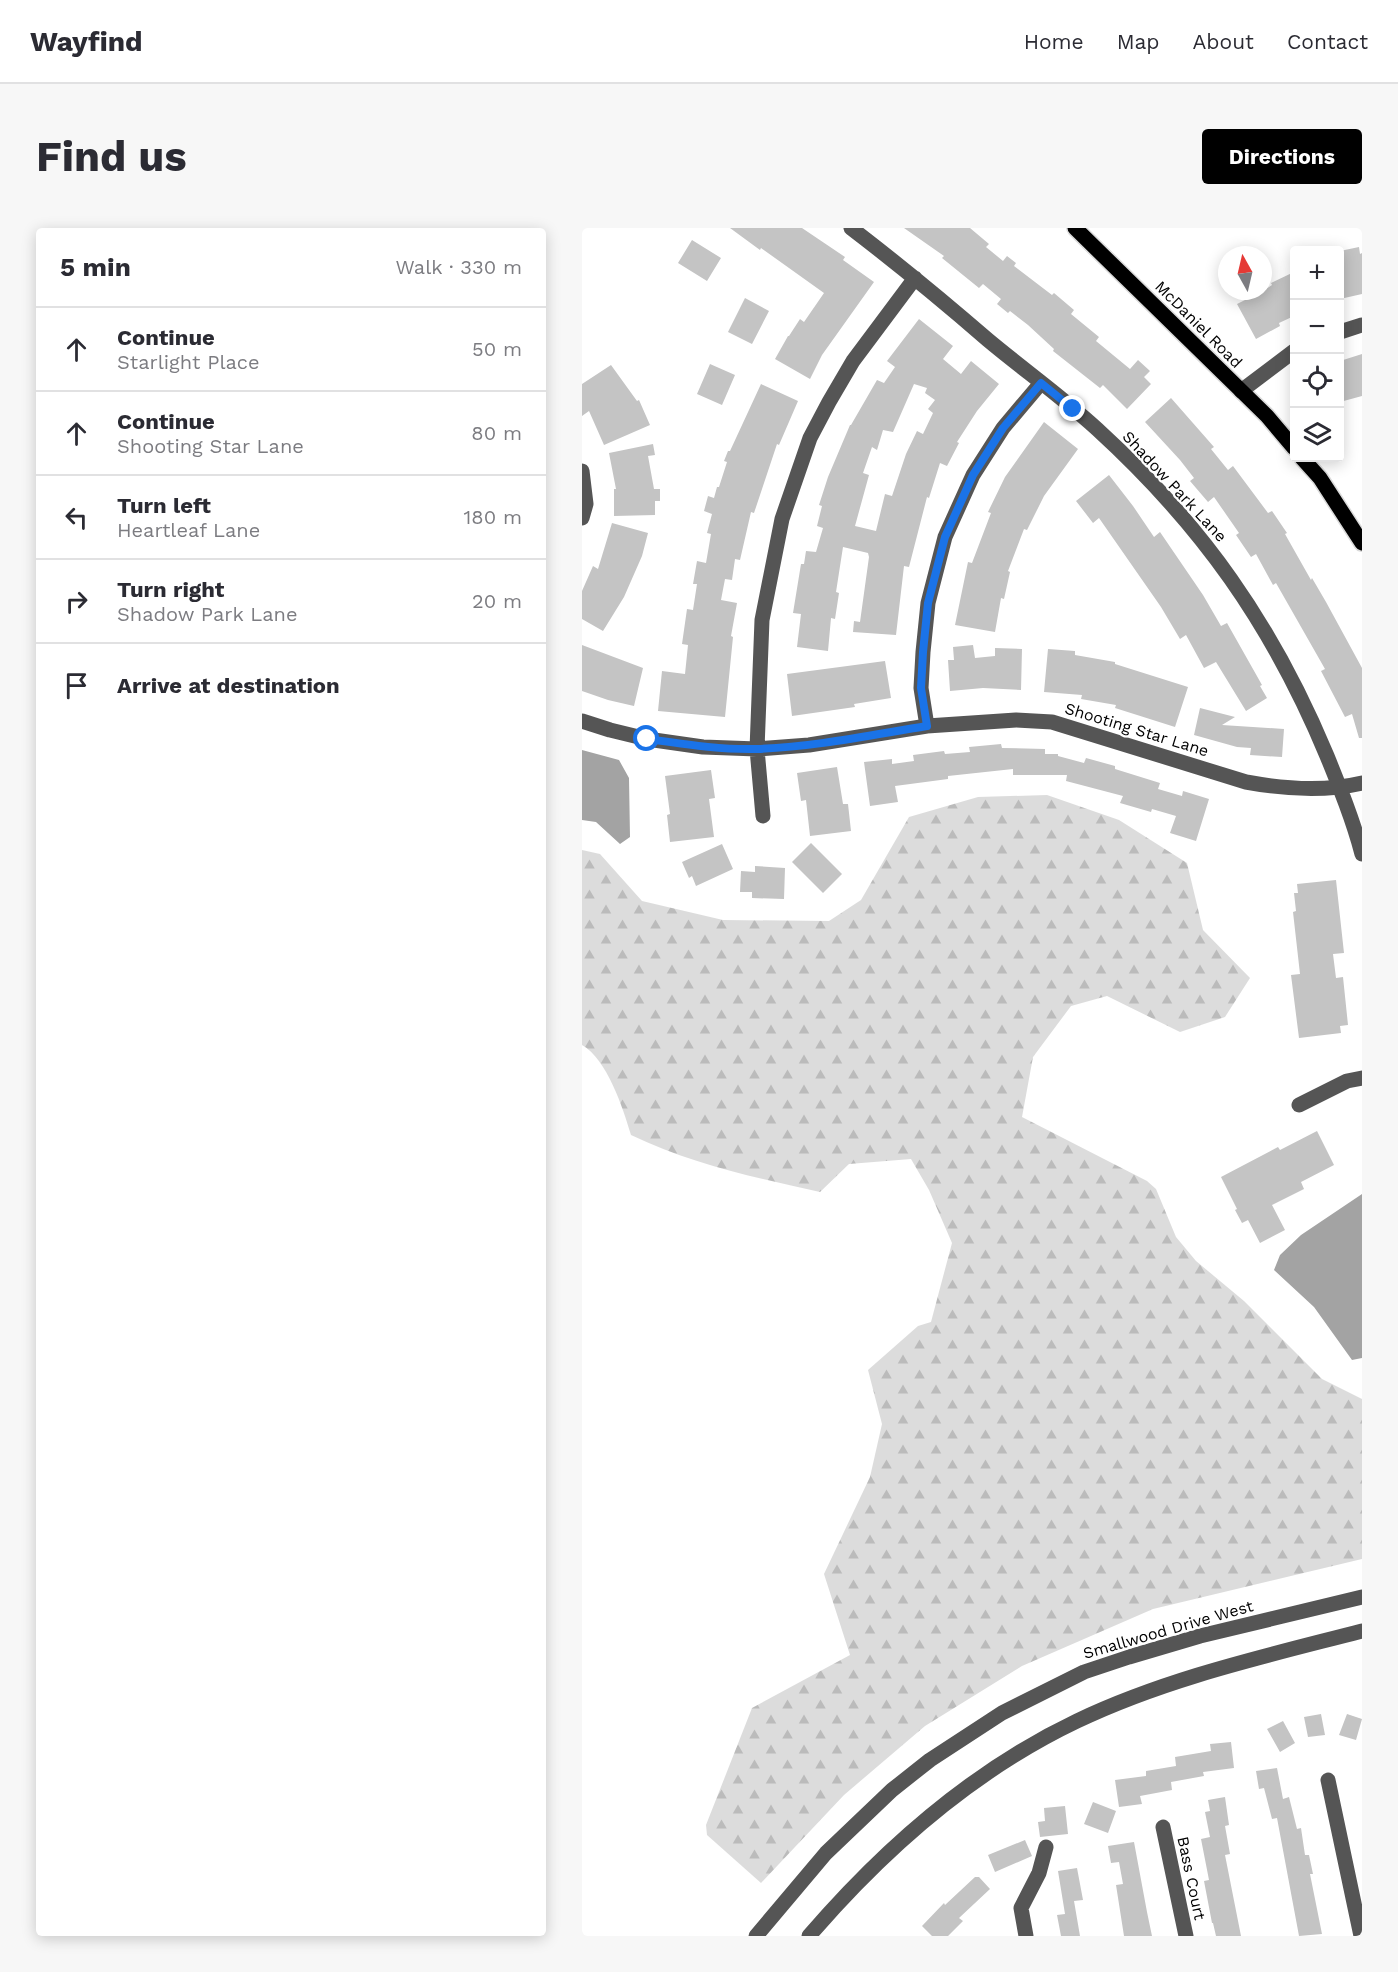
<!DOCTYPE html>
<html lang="en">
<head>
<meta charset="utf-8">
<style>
  :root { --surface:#fff; --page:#f7f7f7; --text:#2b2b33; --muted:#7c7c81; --line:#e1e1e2; --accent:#000 }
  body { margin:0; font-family:"Work Sans",sans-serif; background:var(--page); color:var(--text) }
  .controls { position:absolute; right:18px; top:18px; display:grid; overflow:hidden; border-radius:6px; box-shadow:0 3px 15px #0003 }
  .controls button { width:54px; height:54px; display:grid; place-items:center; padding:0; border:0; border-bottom:2px solid var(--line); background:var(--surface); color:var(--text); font:30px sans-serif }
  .compass { position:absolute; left:636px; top:18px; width:54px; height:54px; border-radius:50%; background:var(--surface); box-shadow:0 3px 15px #0003; rotate:352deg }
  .stop { position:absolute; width:18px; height:18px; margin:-14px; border:4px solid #1a73e8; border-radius:50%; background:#fff }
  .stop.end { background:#1a73e8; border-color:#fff; box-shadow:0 2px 6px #0008 }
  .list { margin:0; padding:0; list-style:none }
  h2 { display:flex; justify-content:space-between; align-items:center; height:78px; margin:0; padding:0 24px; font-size:26px }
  h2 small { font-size:20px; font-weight:400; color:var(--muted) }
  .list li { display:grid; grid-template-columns:39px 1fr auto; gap:18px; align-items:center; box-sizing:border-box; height:84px; padding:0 24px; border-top:2px solid var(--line) }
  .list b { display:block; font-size:22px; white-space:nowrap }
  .list p { margin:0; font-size:20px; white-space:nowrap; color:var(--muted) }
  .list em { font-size:20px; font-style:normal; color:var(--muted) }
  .icon { flex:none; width:33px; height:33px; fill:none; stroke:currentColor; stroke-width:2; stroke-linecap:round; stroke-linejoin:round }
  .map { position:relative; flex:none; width:780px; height:1708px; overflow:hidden; border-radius:6px }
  header { display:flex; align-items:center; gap:36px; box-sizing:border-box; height:84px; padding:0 30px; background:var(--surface); border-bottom:2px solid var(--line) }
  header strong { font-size:28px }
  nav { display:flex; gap:33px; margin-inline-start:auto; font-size:21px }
  .intro { display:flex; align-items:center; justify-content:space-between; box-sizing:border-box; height:144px; padding:0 36px }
  h1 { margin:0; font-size:42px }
  .button { padding:15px 27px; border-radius:6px; background:var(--accent); color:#fff; font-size:21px; font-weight:700 }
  main { display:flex; gap:36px; padding:0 36px }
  aside { flex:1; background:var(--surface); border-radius:6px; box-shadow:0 3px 15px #0003 }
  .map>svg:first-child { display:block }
</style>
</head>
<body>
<header>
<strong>Wayfind</strong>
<nav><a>Home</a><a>Map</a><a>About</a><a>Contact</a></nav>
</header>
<div class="intro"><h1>Find us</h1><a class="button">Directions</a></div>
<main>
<aside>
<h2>5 min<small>Walk · 330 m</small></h2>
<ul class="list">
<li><svg class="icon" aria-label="ahead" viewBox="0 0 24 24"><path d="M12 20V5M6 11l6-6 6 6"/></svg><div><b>Continue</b><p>Starlight Place</p></div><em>50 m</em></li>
<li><svg class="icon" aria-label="ahead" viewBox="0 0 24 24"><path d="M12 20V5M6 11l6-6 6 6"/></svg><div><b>Continue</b><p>Shooting Star Lane</p></div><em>80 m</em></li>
<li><svg class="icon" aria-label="left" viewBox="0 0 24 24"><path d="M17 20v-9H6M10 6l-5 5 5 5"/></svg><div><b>Turn left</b><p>Heartleaf Lane</p></div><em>180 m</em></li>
<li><svg class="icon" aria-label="right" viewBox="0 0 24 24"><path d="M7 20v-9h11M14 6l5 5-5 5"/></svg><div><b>Turn right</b><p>Shadow Park Lane</p></div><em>20 m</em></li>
<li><svg class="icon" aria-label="arrive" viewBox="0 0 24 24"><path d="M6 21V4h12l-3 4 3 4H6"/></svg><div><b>Arrive at destination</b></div></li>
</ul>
</aside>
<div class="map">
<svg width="780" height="1708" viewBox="0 0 780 1708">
  <defs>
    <pattern id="forest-firs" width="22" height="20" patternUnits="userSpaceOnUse" patternTransform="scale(1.5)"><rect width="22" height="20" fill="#dcdcdc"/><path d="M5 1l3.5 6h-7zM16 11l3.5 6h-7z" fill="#bbb"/></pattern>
  </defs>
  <rect width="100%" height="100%" fill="#fff"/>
  <!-- forest -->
  <path fill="url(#forest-firs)" d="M465 567 537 592 605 635 621 702 668 750 643 789 598 804 525 768 489 778 451 829 440 889 565 953 574 961 594 1009 614 1033 662 1073 740 1151 780 1171V1331L571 1381 440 1438 343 1498 262 1567 179 1655 125 1607 124 1597 170 1480 268 1427 242 1346 288 1249 300 1196 286 1142 336 1098 349 1094 370 1015 347 962 329 931 267 936 238 964C175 950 109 936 49 907 41 880 25 831 0 817V622L18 626 60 673 141 692 247 693 279 672 327 589 396 569Z"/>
  <!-- water -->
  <path fill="#a3a3a3" d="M0 522 37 532 47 550 48 609 38 616 14 594 0 592Z
    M780 966V1130L770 1132 732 1079 692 1042 698 1027 719 1007Z"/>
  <!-- building -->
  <path fill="#c4c4c4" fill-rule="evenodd" d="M148 0H220L263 29 261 32 292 54 240 127 228 151 193 131 206 108H207L218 91 222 94 242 65 179 20 178 22Z
    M322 0H388L407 16 404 19 421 33 425 28 434 35 432 38 470 67 472 65 492 82 489 86 517 109 514 113 548 141 556 132 568 143 562 149 569 156 545 181 521 157 518 160 471 123 472 121 446 97 428 83 426 85 415 76 419 71 401 56 397 60 360 30 362 28Z
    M110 12 139 30 125 53 96 35Z
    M777 19 778 26 780 25V66L758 71V23Z
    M712 44V88L697 95 698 98 674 111 655 76 681 63 690 57 689 55Z
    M163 70 187 83 170 116 146 104Z
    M337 91 371 118 361 131 379 146 389 133 417 156 395 183 375 214 377 215 365 238 358 235 347 270 345 269 327 339 322 338 314 407 271 404 272 393 278 394 287 329 286 325 261 319 254 364 257 365 253 391 249 390 246 423 215 419 219 386 211 385 219 336H222L224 323 234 324 241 300 235 298 240 278 237 277 246 249 268 197H269L295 152 302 155 313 139 305 133ZM332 156 345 160 343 165 353 172 346 181 351 185 341 206 335 203 324 226 310 268 303 266 294 303 273 298 287 247 281 245 290 219 295 222 301 202 311 204Z
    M780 126V168L758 174V133Z
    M128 136 153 147 140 177 115 166Z
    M29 137 55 173 57 172 68 197 22 217 7 183 0 188V156Z
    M179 156 216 173 197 217 195 216 172 285 169 284 158 332 153 331 150 352 143 351 139 372 155 375 149 408 151 409 143 489 76 483 80 443 103 446 106 417 100 416 105 381 111 382 115 356H111L115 333 124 335 129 306 125 305 130 286 122 283 126 268 132 270 135 259H137L145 234 142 233 146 223H148Z
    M589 170 632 219 629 221 646 242 651 238 686 285 690 283 705 305 703 306 729 352 730 350 744 374 780 440V510H777L770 486 763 489 739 443 743 441 694 355 691 357 674 326 669 329 654 307 657 305 632 269 626 274 608 253 612 250 598 232 563 194Z
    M462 194 496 221 462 268 445 302 442 301 426 343 428 344 422 371 419 370 413 404 373 397 386 334 390 335 409 285 406 284 423 249Z
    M71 216 73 227 66 228 72 261H78V273H73V287L32 288V261H34L27 225Z
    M527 247 551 278 572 309 578 304 621 367 639 398 645 395 680 457 678 458 685 470 664 483 634 434 622 440 604 407 598 411 579 379 517 290 511 295 494 273Z
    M30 295 66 305 60 328 42 369 21 403 0 391V363L11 338 16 341Z
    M0 417 61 440 52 478 26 472 0 463Z
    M391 417 393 430 413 428V420L440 421 439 462 401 460 368 463 366 432H372L371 419Z
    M466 421 493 423V427L533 434V436L606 459 593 499 533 480 534 477 499 471 500 467 462 464Z
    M303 433 309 470 272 476 273 479 210 488 205 446Z
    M618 480 653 489 640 497 702 501 700 529 668 527 669 520 655 519 612 507Z
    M419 516 420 520 463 521V526H476V528L502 535 504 530 533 538V541L578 555 576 561 600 568 601 563 627 571 614 613 588 605 594 588 570 581 569 584 538 575 541 568 484 553 485 547H431V541L366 548V551L313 558 316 574 288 578 282 534 310 531V536L332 533 331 527 362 523 363 526 388 524 387 519Z
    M255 539 261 576H266L269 603 228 608 224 572 219 573 215 545Z
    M129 542 133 570 127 571 132 609 88 614 85 587 88 586 83 548Z
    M229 615 260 646 241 665 210 634Z
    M140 616 151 641 114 658 110 648 107 650 100 634Z
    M173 638 203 640 202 671 170 670V664H158L159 643 173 644Z
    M754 652 762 725 751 726 754 750 761 749 766 797 758 798 759 805 717 810 709 747 718 746 711 684 714 683 712 665H716L715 656Z
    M735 903 752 937 719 954 722 961 690 977 703 1002 678 1015 666 992 660 995 653 982 655 981 639 949 696 919 698 922Z
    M739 1486 743 1507 726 1509 722 1489Z
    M765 1486 780 1491 774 1512 757 1507Z
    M701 1493 713 1515 698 1524 685 1501Z
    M649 1514 652 1540 621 1544 622 1548 589 1554 590 1562 558 1568 560 1576 537 1579 533 1552 564 1548V1543L594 1538 593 1529 629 1523 628 1516Z
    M695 1540 701 1571 707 1569 715 1601 719 1600 723 1627H727L731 1646H728L740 1706 717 1708 695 1590 690 1591 682 1560 677 1561 674 1543Z
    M643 1569 647 1597 643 1598 648 1626 643 1627 659 1708H634L631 1695H630L622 1653 627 1652 619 1611 628 1609 623 1584 628 1583 626 1572Z
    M511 1574 534 1583 526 1605 502 1596Z
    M483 1578 486 1606 458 1609 456 1594 463 1593 462 1580Z
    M443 1612 450 1628 413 1644 406 1627Z
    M552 1614 565 1684 570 1708H542L534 1657 541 1656 537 1634 529 1635 526 1618Z
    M495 1640 501 1672 492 1673 498 1708H479L475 1687 483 1686 476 1643Z
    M393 1649H397L408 1661 377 1690 381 1693 366 1708H350L340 1698 362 1675 363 1677Z"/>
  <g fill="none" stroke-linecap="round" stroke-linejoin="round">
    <!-- major casing -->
    <g stroke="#dbdbdb" stroke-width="18">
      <path id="major" d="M493 0 685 188 712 220
        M720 230 738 250 780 315"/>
    </g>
    <!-- minor -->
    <path stroke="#555" stroke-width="15" d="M269 0C316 36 361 73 406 112 442 142 480 169 515 201 620 297 690 396 745 528 758 560 771 592 780 626
      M758 104 780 97
      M659 163 712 123
      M0 243 4 276 0 290
      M0 493 28 502 65 511 121 519 175 521 227 517 345 498 434 492 470 494 664 554C702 561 742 564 780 555
      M345 498 339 460 341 424 346 375 363 309 391 247 421 200 459 155
      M181 588 175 521 180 392 200 291 228 210 247 174 271 133 333 50
      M717 877 765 853 780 850
      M746 1552 779 1708
      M581 1599 604 1708
      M174 1708 244 1625 310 1562 348 1532 420 1485 502 1444 547 1429 618 1408 780 1369
      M227 1708C301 1622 392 1542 495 1493 585 1450 684 1428 780 1403
      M444 1708 439 1680 457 1645 464 1619"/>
    <!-- major -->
    <use href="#major" stroke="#000" stroke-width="15"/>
  </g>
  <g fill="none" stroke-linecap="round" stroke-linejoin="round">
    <!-- route -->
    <path stroke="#1a73e8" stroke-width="8" d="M65 511C101 516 138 522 175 521 232 519 289 507 345 498L339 460 341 424 346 375 363 309 391 247 421 200 459 155 491 181"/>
  </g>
  <g text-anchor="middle" stroke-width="4.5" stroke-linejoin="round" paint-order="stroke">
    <!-- street labels -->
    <g font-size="16" fill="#000" stroke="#fff">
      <text transform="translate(617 96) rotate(45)" y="6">McDaniel Road</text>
      <text transform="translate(593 258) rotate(47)" y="6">Shadow Park Lane</text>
      <text transform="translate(555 501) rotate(17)" y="6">Shooting Star Lane</text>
      <text transform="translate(586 1401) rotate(-16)" y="6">Smallwood Drive West</text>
      <text transform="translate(610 1650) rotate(78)" y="6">Bass Court</text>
    </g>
  </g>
</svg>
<div class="controls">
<button>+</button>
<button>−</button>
<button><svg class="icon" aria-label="locate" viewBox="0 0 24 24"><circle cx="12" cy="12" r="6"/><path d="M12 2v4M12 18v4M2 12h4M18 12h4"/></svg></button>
<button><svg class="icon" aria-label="layers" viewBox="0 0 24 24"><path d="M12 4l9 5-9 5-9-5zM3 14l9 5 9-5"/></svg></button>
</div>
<svg class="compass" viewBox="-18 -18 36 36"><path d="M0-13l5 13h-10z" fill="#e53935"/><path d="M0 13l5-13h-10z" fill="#7c7c81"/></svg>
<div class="stop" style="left:65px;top:511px"></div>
<div class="stop end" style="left:491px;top:181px"></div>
</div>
</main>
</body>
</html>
